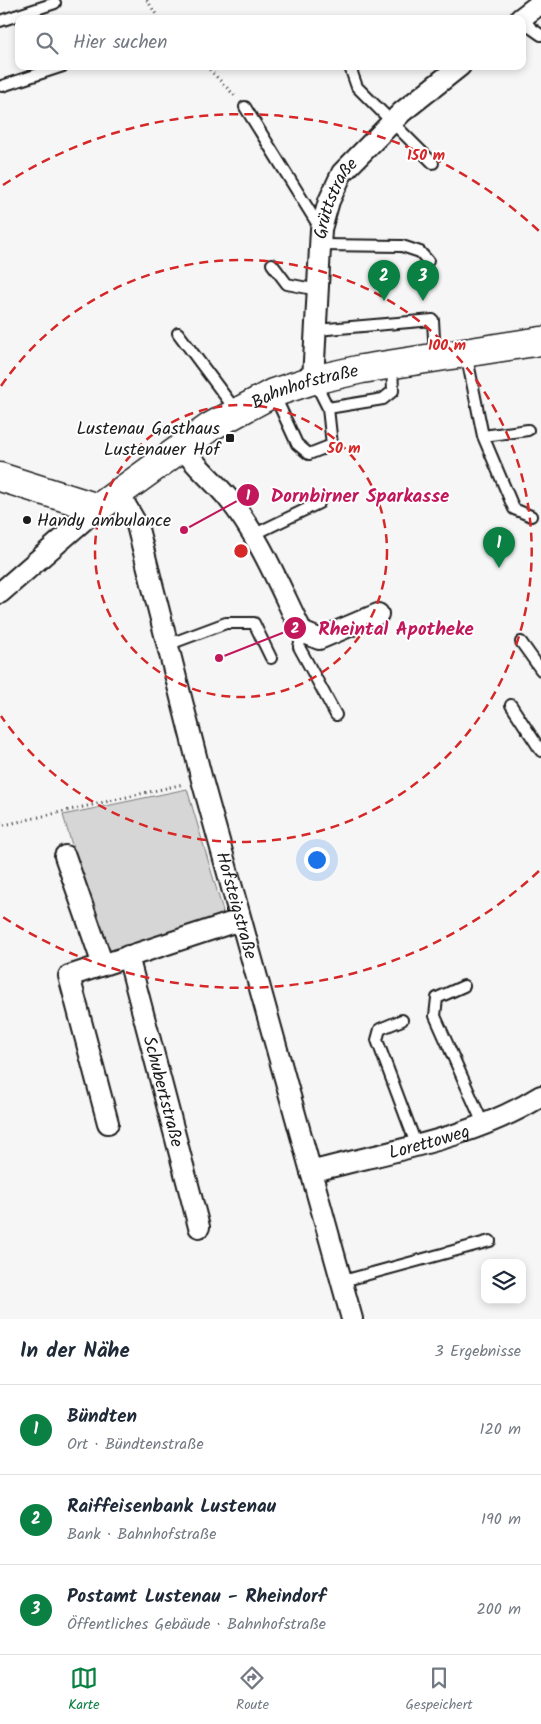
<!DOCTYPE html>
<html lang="de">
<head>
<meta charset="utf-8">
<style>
  :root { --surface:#fff; --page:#f2f2f3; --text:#1f2937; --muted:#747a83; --line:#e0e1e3; --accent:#0b8043 }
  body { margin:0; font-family:Kalam,sans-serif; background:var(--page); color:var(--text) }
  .controls { position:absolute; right:15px; bottom:15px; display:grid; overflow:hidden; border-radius:10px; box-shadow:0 2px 8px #0003 }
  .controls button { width:45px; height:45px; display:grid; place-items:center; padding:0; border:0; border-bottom:1px solid var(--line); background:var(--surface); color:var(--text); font:25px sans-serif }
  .you { position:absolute; left:316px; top:859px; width:18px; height:18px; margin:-12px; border:4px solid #fff; border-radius:50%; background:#1a73e8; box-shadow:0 0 0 8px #1a73e833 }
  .badge { display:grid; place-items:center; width:32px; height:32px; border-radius:50%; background:var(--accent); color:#fff; font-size:16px; font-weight:700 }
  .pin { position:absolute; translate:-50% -41px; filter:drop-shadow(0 1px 2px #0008) }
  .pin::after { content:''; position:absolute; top:26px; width:18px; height:15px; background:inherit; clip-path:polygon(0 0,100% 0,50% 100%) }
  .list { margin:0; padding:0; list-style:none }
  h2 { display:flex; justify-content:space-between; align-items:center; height:65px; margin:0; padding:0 20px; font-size:21px }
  h2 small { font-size:16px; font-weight:400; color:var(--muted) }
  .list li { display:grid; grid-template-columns:32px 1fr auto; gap:15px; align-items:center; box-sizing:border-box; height:90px; padding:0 20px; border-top:1px solid var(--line) }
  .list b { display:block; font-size:19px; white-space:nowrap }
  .list p { margin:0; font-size:16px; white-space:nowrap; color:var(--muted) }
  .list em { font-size:16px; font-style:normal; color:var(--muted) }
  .icon { flex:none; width:28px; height:28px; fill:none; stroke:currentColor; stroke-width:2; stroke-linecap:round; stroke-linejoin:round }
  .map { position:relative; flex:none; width:541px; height:1319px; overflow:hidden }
  .search { position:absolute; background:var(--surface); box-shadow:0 2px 8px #0003; left:15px; right:15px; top:15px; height:55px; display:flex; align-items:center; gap:12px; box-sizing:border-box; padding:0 18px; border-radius:10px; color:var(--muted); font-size:19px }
  .sheet { height:335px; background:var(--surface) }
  nav { display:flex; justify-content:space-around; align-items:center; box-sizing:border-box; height:70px; border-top:1px solid var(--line); background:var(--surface); font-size:14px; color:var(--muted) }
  nav a { display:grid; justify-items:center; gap:2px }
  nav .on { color:var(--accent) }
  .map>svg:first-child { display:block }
</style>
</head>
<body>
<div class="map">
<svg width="541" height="1319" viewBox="0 0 541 1319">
  <rect width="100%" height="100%" fill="#f6f6f6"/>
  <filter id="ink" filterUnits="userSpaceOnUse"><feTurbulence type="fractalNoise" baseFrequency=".02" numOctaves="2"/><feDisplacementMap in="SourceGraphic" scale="10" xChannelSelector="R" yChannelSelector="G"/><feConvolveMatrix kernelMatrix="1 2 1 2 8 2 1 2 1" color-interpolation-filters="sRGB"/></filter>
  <g filter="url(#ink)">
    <!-- green -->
    <path fill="#d6d6d6" stroke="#797979" d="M187 789 223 911 221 917 110 952 103 949 63 815Z"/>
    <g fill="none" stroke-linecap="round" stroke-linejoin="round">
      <!-- service casing -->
      <g stroke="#1c1c1c" stroke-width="14">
        <path id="service" d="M522 17 531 28 541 35
          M0 21 55 3
          M351 70 357 87 433 163
          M2 86 63 66
          M245 107 320 228
          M320 245 402 246 420 252 428 261
          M272 264 287 284 318 290
          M316 330 433 320 435 357
          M178 333 237 412
          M466 353 483 436 514 509 531 516
          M314 380 328 408 383 399 393 391 392 365
          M274 394 297 444 309 454 332 445 328 408
          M483 436 528 430
          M253 535 319 503
          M302 632 299 647 336 715
          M521 642 541 670
          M167 645 226 623H254L271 658
          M511 705 541 751
          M464 986 437 998 435 1016 484 1126
          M402 1020 380 1029 377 1040 416 1144
          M343 1281 490 1241"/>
      </g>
      <!-- minor casing -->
      <g stroke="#1c1c1c" stroke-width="24">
        <g id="minor">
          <path d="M520 19 541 3"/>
          <path id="s1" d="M313 380 321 229 329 201 342 173 402 112 460 66"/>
          <path d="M182 447C196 467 213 480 228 498 260 537 280 588 302 632L319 639 378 614"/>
          <path id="s2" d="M119 494 137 525 202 780 352 1319"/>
          <path d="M0 593 98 508"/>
          <path d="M65 856 103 965"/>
          <path id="s3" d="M128 956 199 1227"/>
          <path d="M108 1123 69 976 240 920"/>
          <path id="s4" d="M311 1172C388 1151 473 1139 541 1096"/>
        </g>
      </g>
      <!-- primary casing -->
      <g stroke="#1c1c1c" stroke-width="31">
        <g id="primary">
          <path id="s5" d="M0 477 98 508 210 427 273 393 313 380 362 369 541 341"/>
        </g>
      </g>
      <!-- path -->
      <path stroke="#1c1c1c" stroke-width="3" stroke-dasharray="1 4" stroke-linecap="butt" d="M147 0 159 19
        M206 66 236 97
        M0 822 4 825 184 784"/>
      <!-- service -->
      <use href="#service" stroke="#fff" stroke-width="10"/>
      <!-- minor -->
      <use href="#minor" stroke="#fff" stroke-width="20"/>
      <!-- primary -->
      <use href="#primary" stroke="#fff" stroke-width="28"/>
    </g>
  </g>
  <!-- distance rings -->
  <g fill="none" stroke="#d62828" stroke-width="2.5" stroke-dasharray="9 6">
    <circle cx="241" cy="551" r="146"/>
    <path d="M1 386A291 291 0 1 1 1 716"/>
    <path d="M539 871A437 437 0 0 1 3 917M3 185A437 437 0 0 1 539 231"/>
  </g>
  <!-- markers -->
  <g fill="#1c1c1c" stroke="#fff" stroke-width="2">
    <rect x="225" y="433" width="10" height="10" rx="2.5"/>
    <circle cx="27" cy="520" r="5"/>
  </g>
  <g text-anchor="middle" stroke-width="4" stroke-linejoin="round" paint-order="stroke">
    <!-- street labels -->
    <g font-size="18" fill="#1c1c1c" stroke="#fff">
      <text dy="6" stroke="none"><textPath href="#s1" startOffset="185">Grüttstraße</textPath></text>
      <text dy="6" stroke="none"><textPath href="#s5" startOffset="345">Bahnhofstraße</textPath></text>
      <text dy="6" stroke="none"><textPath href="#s2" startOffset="429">Hofsteigstraße</textPath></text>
      <text dy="6" stroke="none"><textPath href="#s3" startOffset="140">Schubertstraße</textPath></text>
      <text dy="6" stroke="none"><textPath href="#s4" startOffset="122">Lorettoweg</textPath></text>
    </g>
    <!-- poi labels -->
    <g font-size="18" fill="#1c1c1c" stroke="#fff" text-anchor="end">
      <text x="220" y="434">Lustenau Gasthaus<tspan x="220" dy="21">Lustenauer Hof</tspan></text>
      <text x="37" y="526" text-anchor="start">Handy ambulance</text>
    </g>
  </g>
  <circle cx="241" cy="551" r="8" fill="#d62828" stroke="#fff" stroke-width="2.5"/>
  <g font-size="15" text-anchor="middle" font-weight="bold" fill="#d62828" stroke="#fff" stroke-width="4" stroke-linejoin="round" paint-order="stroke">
    <text x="426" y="160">150 m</text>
    <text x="447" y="350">100 m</text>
    <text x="344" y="453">50 m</text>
  </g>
  <!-- callouts -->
  <path fill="none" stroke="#c2185b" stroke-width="2" d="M184 530L248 495M219 658L295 628"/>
  <g fill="#c2185b" stroke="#fff" stroke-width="2">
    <circle cx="184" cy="530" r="5"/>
    <circle cx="219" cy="658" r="5"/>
    <circle cx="248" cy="495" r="12"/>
    <circle cx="295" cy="628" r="12"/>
  </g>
  <g font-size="15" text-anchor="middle" font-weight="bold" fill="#fff">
    <text x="248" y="500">1</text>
    <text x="295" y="633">2</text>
  </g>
  <g font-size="19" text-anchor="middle" font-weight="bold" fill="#c2185b" stroke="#fff" stroke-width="4" stroke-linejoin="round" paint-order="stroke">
    <text x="360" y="502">Dornbirner Sparkasse</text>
    <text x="396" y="635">Rheintal Apotheke</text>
  </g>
</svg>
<div class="controls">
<button><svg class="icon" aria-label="layers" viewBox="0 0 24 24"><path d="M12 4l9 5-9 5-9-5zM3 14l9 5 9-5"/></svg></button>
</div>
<div class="you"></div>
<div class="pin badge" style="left:499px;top:568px">1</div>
<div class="pin badge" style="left:384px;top:301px">2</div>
<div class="pin badge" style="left:423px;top:301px">3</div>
<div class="search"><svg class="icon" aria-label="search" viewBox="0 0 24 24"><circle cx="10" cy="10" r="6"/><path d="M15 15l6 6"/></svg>Hier suchen</div>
</div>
<section class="sheet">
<h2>In der Nähe<small>3 Ergebnisse</small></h2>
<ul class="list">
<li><span class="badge">1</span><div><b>Bündten</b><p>Ort · Bündtenstraße</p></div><em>120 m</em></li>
<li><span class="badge">2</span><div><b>Raiffeisenbank Lustenau</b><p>Bank · Bahnhofstraße</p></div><em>190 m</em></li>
<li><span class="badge">3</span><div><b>Postamt Lustenau - Rheindorf</b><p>Öffentliches Gebäude · Bahnhofstraße</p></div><em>200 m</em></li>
</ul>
</section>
<nav>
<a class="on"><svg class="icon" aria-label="map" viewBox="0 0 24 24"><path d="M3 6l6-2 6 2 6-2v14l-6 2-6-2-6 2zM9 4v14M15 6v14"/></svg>Karte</a>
<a><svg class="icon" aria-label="directions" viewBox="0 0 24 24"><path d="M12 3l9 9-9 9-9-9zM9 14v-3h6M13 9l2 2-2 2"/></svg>Route</a>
<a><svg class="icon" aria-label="saved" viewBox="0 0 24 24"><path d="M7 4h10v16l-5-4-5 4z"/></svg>Gespeichert</a>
</nav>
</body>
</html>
